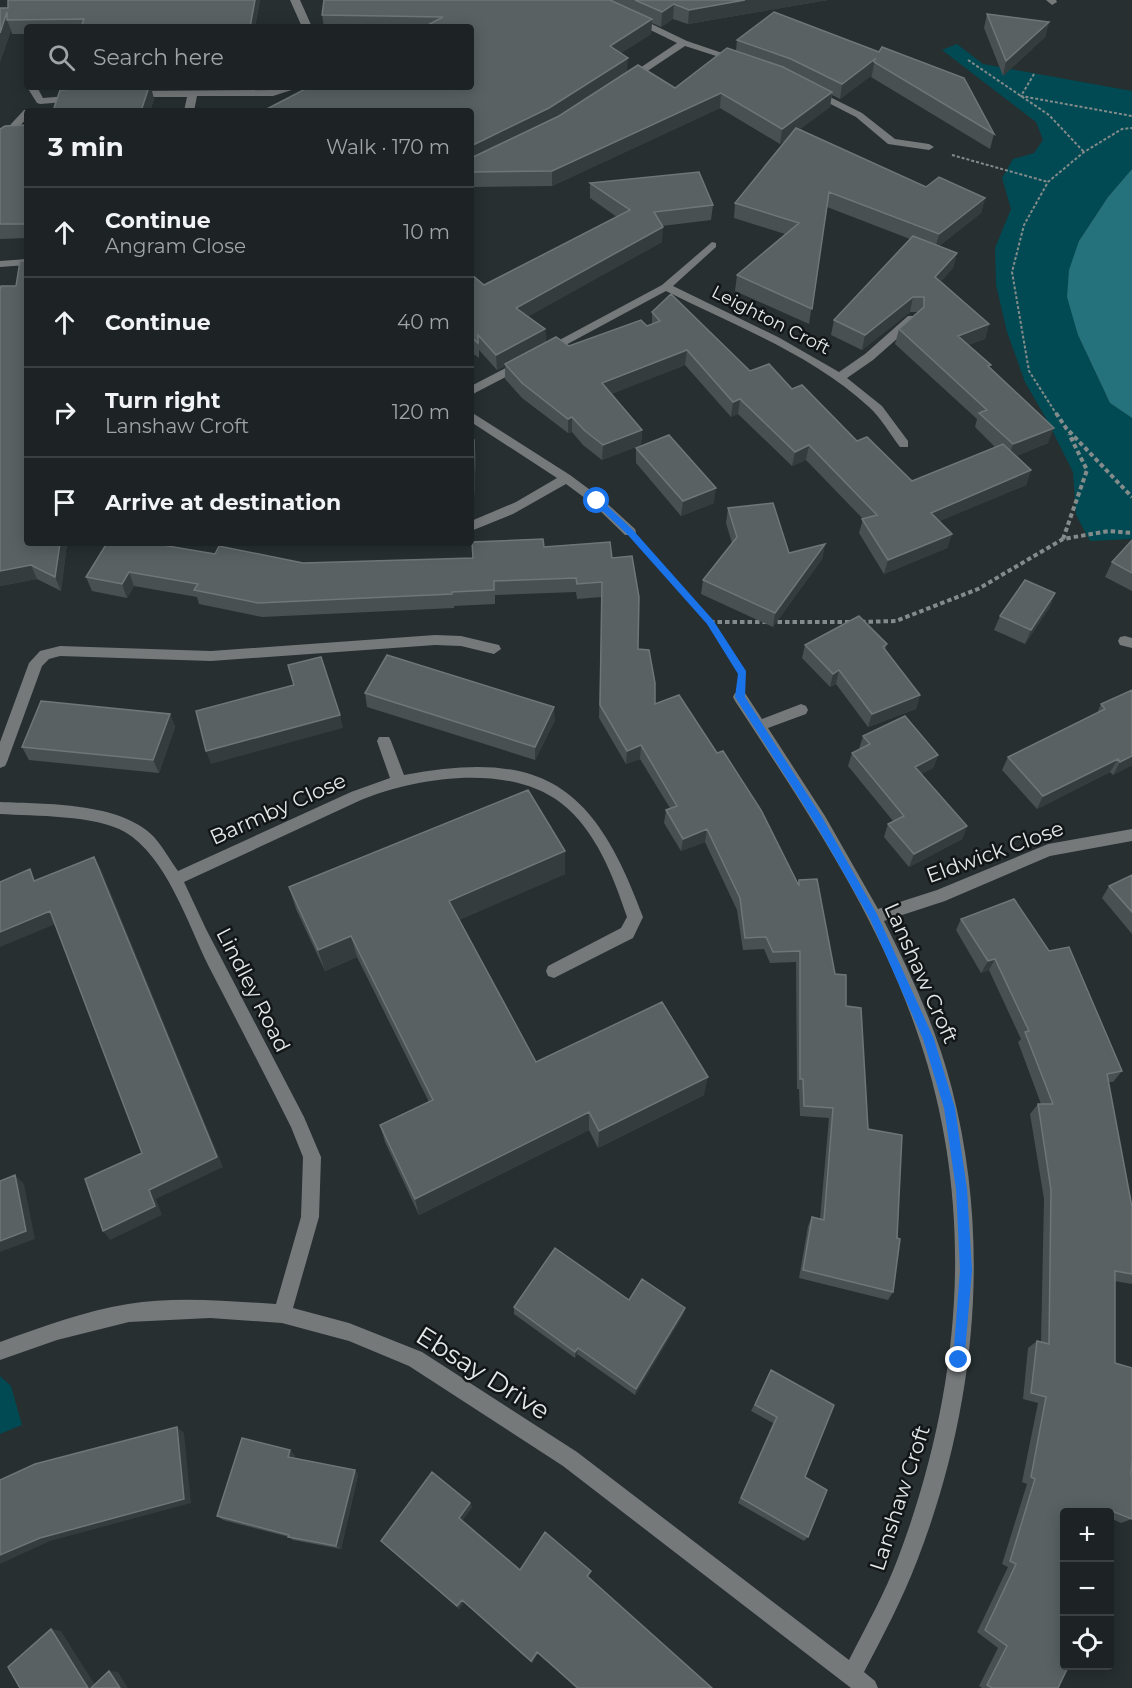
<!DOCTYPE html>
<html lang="en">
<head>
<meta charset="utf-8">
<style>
  :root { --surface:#1d2324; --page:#252b2c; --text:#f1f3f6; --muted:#a0a4a6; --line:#3b4041 }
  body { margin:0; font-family:Montserrat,sans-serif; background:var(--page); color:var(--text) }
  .controls { position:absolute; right:18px; bottom:18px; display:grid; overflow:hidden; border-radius:6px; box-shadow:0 3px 15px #0003 }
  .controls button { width:54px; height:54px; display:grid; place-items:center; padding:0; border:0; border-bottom:2px solid var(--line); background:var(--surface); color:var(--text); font:30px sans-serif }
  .stop { position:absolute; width:18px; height:18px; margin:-14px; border:4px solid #1a73e8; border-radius:50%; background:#fff }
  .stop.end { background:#1a73e8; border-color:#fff; box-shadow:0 2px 6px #0008 }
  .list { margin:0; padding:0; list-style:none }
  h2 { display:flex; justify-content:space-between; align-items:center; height:78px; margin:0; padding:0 24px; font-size:26px }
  h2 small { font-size:20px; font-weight:400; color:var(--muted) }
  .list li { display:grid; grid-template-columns:39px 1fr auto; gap:18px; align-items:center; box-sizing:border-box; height:90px; padding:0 24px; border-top:2px solid var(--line) }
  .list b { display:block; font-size:22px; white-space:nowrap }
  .list p { margin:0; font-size:20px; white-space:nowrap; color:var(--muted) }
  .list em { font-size:20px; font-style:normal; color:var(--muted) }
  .icon { flex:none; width:33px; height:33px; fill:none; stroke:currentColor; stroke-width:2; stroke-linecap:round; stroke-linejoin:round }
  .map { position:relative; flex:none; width:1132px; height:1688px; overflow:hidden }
  .search { position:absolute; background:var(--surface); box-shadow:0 3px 15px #0003; left:24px; top:24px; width:450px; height:66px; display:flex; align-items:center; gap:15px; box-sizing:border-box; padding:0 21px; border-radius:6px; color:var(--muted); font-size:22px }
  .panel { position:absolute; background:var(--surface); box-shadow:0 3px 15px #0003; left:24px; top:108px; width:450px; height:438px; border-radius:6px }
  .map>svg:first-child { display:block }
</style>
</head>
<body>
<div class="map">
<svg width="1132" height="1688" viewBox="0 0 1132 1688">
  <rect width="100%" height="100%" fill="#272f30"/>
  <!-- green -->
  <path fill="#024a53" d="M957 44 983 64 1132 91V169L1108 197 1079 241 1078 335 1110 403 1132 418V539L1090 541 1076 515 1073 472 1048 422 1025 382 1007 332 996 285 995 248 1011 209 1002 178 1013 159 1034 153 1043 140 1036 122 942 50Z
    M0 1376 11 1386 22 1425 0 1434Z"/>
  <!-- water -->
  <path fill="#25717c" d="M1132 169V418L1110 403 1078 335 1067 297 1069 270 1079 241 1108 197Z"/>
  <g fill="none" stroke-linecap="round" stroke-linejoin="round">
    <!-- path-far1 -->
    <path stroke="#848b8b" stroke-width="2" stroke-dasharray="3 2" stroke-linecap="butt" d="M968 60 1049 115 1084 152
      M1034 74 1021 96 1132 116
      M952 155 1048 182
      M1057 415 1029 371 1012 272 1024 225 1048 182 1084 152 1122 129 1132 128"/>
    <!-- path -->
    <path stroke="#848b8b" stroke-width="4" stroke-dasharray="4.5 3" stroke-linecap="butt" d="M1056 413 1066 428 1132 497
      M1063 539 1087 470 1069 434
      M648 553 710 622 741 672
      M710 622H850
      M861 622 896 621 978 589 1063 539 1109 531 1132 533"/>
    <!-- minor -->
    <path fill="#75797a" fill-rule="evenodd" d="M290 0H300L312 27H302Z
      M1046 0H1056L1057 2 1052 5Z
      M635 16 687 41 743 60 738 63 685 46 631 82H625V78L677 43 632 21V17Z
      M27 87H37L43 98 78 95 83 98 78 101 40 104 37 103Z
      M285 87H301L273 96H197L194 111H184L187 97H132L127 94 132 91 273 90Z
      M812 88 862 113 895 139 929 144 934 147 929 150 888 144 856 117 809 93 807 91Z
      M24 110 31 111H27V118L4 144 0 145V136Z
      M712 242 716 243V247L673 286 778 337 839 372 865 354 908 316H916V322L873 360 847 378 882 406 908 441V447H900C890 434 881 418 869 407 811 354 735 326 666 291L549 354 545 355 539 351 662 285Z
      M27 259V265L0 267V261Z
      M521 360 525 361V367L471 395V386Z
      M471 412 570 475 601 498 635 529 636 532 635 535H625L593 504 566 484 513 514 471 531V521L516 502 557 478 471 422Z
      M435 635 461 636 499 645 501 649 494 654 461 646 435 645 211 661 60 656 49 659 42 666 7 762 5 766 0 768V742L29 663 40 651 60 646 211 651Z
      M1125 636 1132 638V648L1120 645 1118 641 1120 637Z
      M740 692 745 693 762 719 801 704 806 706 808 710 806 714 768 728 825 816 878 909 937 890 1048 844 1132 829V841L1050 856 945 901 884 921C911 974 937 1030 952 1089 992 1245 975 1412 917 1561 902 1600 883 1636 864 1672L875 1681 878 1688H851L563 1466 409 1366 349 1341 282 1323 210 1318 129 1322 57 1340 0 1360V1342C42 1327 84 1311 128 1304 175 1296 228 1301 276 1304L301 1217 303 1157 291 1127C264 1073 236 1019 208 965 188 924 166 856 125 832 96 815 34 816 0 814V802C45 804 121 802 154 837 163 847 170 860 178 871L351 792 390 778 377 741 379 737H389L391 741 404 775C545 748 595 787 643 917L633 938 554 978 548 976 546 971 548 966 621 928 627 917C613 876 596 830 561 803 509 763 417 777 361 800L184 882 206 929 304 1117 321 1157 319 1217 293 1308 349 1323 422 1352 577 1452 849 1660C866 1626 885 1593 898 1558 961 1392 977 1211 920 1041 880 918 805 808 735 701L733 697 735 693Z"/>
  </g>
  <!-- wall -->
  <path fill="#495052" d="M260 0 255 27H27V34H12L11 30 0 62V8Z
    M324 0H828L688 24 673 19 661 27 652 23 651 34 621 53 627 72 675 88 736 51 737 40 879 52 994 134 990 149 871 77 872 75 840 99 832 95 830 107 800 129 926 187 985 198 981 213 939 246 957 253 953 268 941 281 989 324 985 339 968 345 990 368 1048 443 1016 456 1031 470 1026 485 939 521 952 534 947 548 884 574 859 533 863 519 806 460 792 466 738 414 731 417 685 365 611 394 642 430 641 445 602 460 583 445 572 432 568 433 522 398 505 379V366L497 370 479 350V358L471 352V274L484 285 617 217 590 198V183L713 205 711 220 662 226V242L528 316 545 329 546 343 569 346 647 326 652 324V312L750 371 792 389 857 441 912 481 995 447 975 427 977 419 895 344 899 329 918 312H910L862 350 831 335 834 320 910 239 827 207 809 324 735 291 737 275 785 234 734 218 735 203 787 139 780 144 720 108 552 186 472 187 471 27H324L322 15Z
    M987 14 1049 22 1045 37 1003 76 984 28Z
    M66 87H158L157 89H151L154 99 150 111H53L67 89Z
    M27 125V238L0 239V129Z
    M24 261 27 543H67L61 591 37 579 0 586V290L16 286Z
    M471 440 476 454 474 499H471Z
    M636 448 714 503 681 516 636 463Z
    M728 508 789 553 825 544 822 559 773 627 701 594 703 580 732 543 726 523Z
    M1132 540V591L1105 577 1112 562Z
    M544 547 612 558 638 649 655 704 798 884 799 880 846 1006 868 1129 893 1292 888 1300 799 1278 808 1226 812 1217 820 1219 829 1118 800 1116 799 1089H797L796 962 770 963 764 949 743 950 737 910 705 842 681 851 664 823 666 810 670 808 640 759 626 764 599 718 602 597 577 599 576 592 495 595V604L454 606V608L262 617 199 604 197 597 134 586 127 598 92 591 86 577 215 554 303 563 473 558Z
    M1055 593 1049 608 1025 644 994 630 1000 616Z
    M887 644 885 650 920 695 916 709 868 727 836 684 830 687 802 658 805 645Z
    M1132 690V765L1113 775 1110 772 1037 809 1002 770 1008 757 1097 713 1101 704Z
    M365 693 555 720 535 760 367 707Z
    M170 714 175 727 159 773 29 760 22 747Z
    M863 736 938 755 933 768 921 774 967 826 962 839 909 867 884 837 888 824 893 821 848 766 852 753 859 749Z
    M565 874 459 920 536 1062 704 1095 598 1148 589 1130 419 1215 385 1142 380 1125 429 1102 357 957 325 971 296 909 289 887Z
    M1132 875V934L1102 898 1109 886Z
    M961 919 1122 1071 1113 1082H1108L1132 1207V1283L1131 1284 1115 1281V1363L1131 1476 1132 1519 1121 1523 1110 1518 1058 1688H982L979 1686 998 1648 977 1632 1008 1567 1002 1564 1027 1484 1022 1482 1038 1403 1023 1399 1028 1348 1037 1341 1041 1342 1044 1199 1030 1114 1038 1104H1041L1018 1042 1021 1039 989 970 981 973 956 930Z
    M629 1300 685 1308 683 1315 635 1395 577 1354 575 1358 514 1314V1307Z
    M771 1370 805 1477 808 1537 804 1541 738 1503 773 1423 751 1411Z
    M290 1450 295 1456 294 1459 355 1470 358 1475 341 1549 293 1540 289 1537 223 1520 217 1516Z
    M470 1503 472 1507 462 1521 520 1570 591 1571 590 1574 588 1577 712 1688H576L538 1653 532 1663 464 1602 459 1609 381 1541Z"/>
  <!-- shaded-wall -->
  <path fill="#343c3e" d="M255 0H260L255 27H250Z
    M745 0H828L688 24 689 10Z
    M674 4 673 19 661 27 662 12Z
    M7 12V20L11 30 0 62V33Z
    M652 19 651 34 609 61 610 46Z
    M1049 22 1045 37 1003 76 1006 61Z
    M628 58 627 73 549 123 471 161V146Z
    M875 59 872 75 840 99 842 84Z
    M149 87H151L154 99 150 111H141Z
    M832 92 830 107 780 144 782 129Z
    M721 93 720 108 552 186V171Z
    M985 198 981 213 935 249 939 234Z
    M663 227 662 242 517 323 516 308Z
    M957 253 953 268 932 292 935 277Z
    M913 297 910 312 862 350 865 335Z
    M989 324 985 339 953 351 958 336Z
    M545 329 546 344 497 370 496 355Z
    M687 350 685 365 602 398V383Z
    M740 399 738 414 731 417 733 402Z
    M572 417V432L568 433V419Z
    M1054 428 1048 443 1008 459 1013 444Z
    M642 430 641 445 602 460 603 445Z
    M474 440 476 454 474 499 473 485Z
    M809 445 806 460 792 466 795 452Z
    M1031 470 1026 485 926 527 931 513Z
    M716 488 714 503 681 516 683 501Z
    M952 534 947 548 884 574 888 560Z
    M60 543H67L61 591 55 577Z
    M825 544 822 559 773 627 775 613Z
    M31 565 37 579 0 586V571Z
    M129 572 134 586 127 598 122 584Z
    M1055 593 1049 608 1025 644 1031 630Z
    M839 670 836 684 830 687 833 674Z
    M920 695 916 709 868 727 872 714Z
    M554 707 555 720 535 760V747Z
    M170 714 175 727 159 773 153 760Z
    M340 715 343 728 211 764 206 751Z
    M641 745 640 759 626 764 627 751Z
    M938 755 933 768 910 780 915 767Z
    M1132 756V765L1113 775 1120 762Z
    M1118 759 1110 772 1037 809 1043 796Z
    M967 826 962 839 909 867 914 854Z
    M707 829 705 842 681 851 683 839Z
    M565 851V874L452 923 449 901Z
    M94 857 101 869 223 1167 156 1199 162 1215 110 1240 103 1231 149 1190Z
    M50 911 58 923 0 947V932Z
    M351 936 357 957 325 971 318 950Z
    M995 959 989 970 981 973 988 961Z
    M708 1077 704 1095 598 1148 599 1131Z
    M589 1112V1130L419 1215 415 1199Z
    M15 1175 24 1184 35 1239 0 1252V1241Z
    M685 1308 683 1315 635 1395 636 1389Z
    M578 1348 577 1354 575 1358V1352Z
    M177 1427 184 1433 191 1503 50 1541 0 1564V1555Z
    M290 1450 295 1456 293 1462 288 1457Z
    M355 1470 358 1475 341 1549 336 1546Z
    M470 1503 472 1507 461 1523 459 1518Z
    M462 1600 464 1602 459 1609 457 1606Z
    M51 1629 61 1631 97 1688H88Z
    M109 1671 118 1672 128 1688H120Z"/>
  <!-- building -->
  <path fill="#596163" stroke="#6f7678" stroke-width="1.5" d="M8 0H255L250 27H81L84 19 7 20V12L0 33V8H8Z
    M324 0H610L652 19 610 46 628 58 549 108 471 146V111H263L309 87H471V27H424L443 17 322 15Z
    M635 0H745L689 10 674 4 662 12Z
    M774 12 879 52 882 47 964 78 994 134 874 62 875 59 842 84 791 59 737 40Z
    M987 14 1049 22 1006 61Z
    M727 48 783 67 832 92 782 129 721 93 552 171 471 172V158L559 116 638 65 675 88Z
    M104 87H149L141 111H53L60 90Z
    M27 125V224H0V129L5 126Z
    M796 128 926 187 939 177 985 198 939 234 829 192 812 309 737 275 799 223 735 203Z
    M699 172 713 205 654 212 663 227 516 308 545 329 496 355 478 335V343L471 337V274L484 285 630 210 590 183Z
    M913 236 957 253 935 277 989 324 958 336 991 365 988 366 1054 428 1013 444 979 413 987 410 899 329 924 307V297H913L865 335 834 320Z
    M27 250V543H60L55 577 31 565 0 571V290L1 286H16L20 261H24Z
    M671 294 750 371 769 364 792 389 802 385 857 441 867 437 912 481 1003 444 1031 470 931 513 952 534 888 560 862 519 877 515 809 445 795 452 740 399 733 402 687 350 602 383 642 430 603 445 584 430 572 417 568 419 522 383 505 364 556 337 569 346 641 320 647 326 660 321 652 312Z
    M669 435 716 488 683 501 636 448Z
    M471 440H474L473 485H471Z
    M773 503 789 553 825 544 775 613 703 580 737 537 728 508Z
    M543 539 544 547 610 542 612 558 632 556 639 597 638 649 649 650 655 683V704L679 695 717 753 723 751 761 810 799 886V880L817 879 835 974 846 975V1006L861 1008 868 1129 902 1135 897 1238 900 1239 893 1292 803 1270 812 1217 824 1220 833 1108 804 1106 803 1079H800V951L773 952 766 937 745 938 740 898 707 829 683 839 666 810 677 806 641 745 627 751 600 705 602 582 577 584 576 578 494 581V590L452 592V594L258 603 194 590 198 584 129 572 122 584 86 577 107 543H150L215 554 219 546 303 563 473 558 472 542Z
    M1132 540V573L1112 562Z
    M1025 580 1055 593 1031 630 1000 616Z
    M859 616 887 644 883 647 920 695 872 714 839 670 833 674 805 645Z
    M387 655 554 707 535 747 365 693Z
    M321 657 340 715 206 751 196 711 294 685 288 665Z
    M1132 690V756L1120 762 1118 759 1043 796 1008 757 1105 709 1101 704Z
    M41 701 170 714 153 760 22 747Z
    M905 716 938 755 915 767 967 826 914 854 888 824 904 816 852 753 870 744 863 736Z
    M528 790 565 851 449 901 536 1062 662 1002 708 1077 599 1131 589 1112 415 1199 380 1125 433 1100 351 936 318 950 289 887Z
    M94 857 217 1157 149 1190 155 1206 103 1231 85 1179 142 1153 50 911 0 932V882L30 869 34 881Z
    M1132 875V912L1109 886Z
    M1014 899 1049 951 1069 947 1122 1071 1107 1074 1132 1207V1274L1115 1271V1363L1132 1368V1459L1131 1476 1132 1477V1519L1112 1511 1110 1521V1512H1065V1665H1069L1058 1688H992L987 1685 1007 1646 985 1630 1016 1564 1010 1561 1035 1479 1031 1477 1046 1397 1031 1393 1037 1341 1049 1344 1051 1190 1038 1104H1053L1025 1032 1029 1031 995 959 988 961 961 919Z
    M15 1175 26 1231 0 1241V1181Z
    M555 1248 629 1300 642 1279 685 1308 636 1389 578 1348 575 1352 514 1307Z
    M771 1370 834 1405 805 1477 827 1490 808 1537 741 1498 777 1417 755 1405Z
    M177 1427 184 1499 40 1538 0 1555V1480L35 1464Z
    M242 1438 290 1450 288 1457 355 1470 336 1546 288 1537 289 1535 217 1516Z
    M432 1472 470 1503 459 1518 520 1570 545 1532 591 1571 587 1576 712 1688H578L537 1652 531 1661 462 1600 457 1606 381 1541Z
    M51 1629 88 1688H20L8 1667Z
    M109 1671 120 1688H91Z"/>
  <!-- route -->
  <path fill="#1a73e8" d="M594 499H600L633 530 713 620 746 671 745 697 822 817 877 914 934 1039 955 1108 967 1189 972 1270 964 1364 959 1366 953 1360 960 1270 956 1189 944 1108 923 1039 870 919 815 823 735 697 738 674 707 624 627 534 594 503Z"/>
  <g text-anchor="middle" stroke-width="5" stroke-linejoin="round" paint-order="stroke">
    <!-- far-street labels -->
    <g font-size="18" fill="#e3e9e9" stroke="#131617">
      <text transform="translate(771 320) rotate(27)" y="6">Leighton Croft</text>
    </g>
    <!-- street labels -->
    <g font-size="21" fill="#e3e9e9" stroke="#131617">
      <text transform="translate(278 809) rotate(-24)" y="7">Barmby Close</text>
      <text transform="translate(995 852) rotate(-20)" y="7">Eldwick Close</text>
      <text transform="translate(921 973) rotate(66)" y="7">Lanshaw Croft</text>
      <text transform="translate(253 990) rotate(63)" y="7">Lindley Road</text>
      <text transform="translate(900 1498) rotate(-72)" y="7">Lanshaw Croft</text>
    </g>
    <!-- near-street labels -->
    <g font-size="26" fill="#e3e9e9" stroke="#131617">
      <text transform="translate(483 1373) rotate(32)" y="9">Ebsay Drive</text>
    </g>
  </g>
</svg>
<div class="controls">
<button>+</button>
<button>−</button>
<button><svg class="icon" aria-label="locate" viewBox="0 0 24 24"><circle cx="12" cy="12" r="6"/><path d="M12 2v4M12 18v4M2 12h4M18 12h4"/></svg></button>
</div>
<div class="stop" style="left:597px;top:501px"></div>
<div class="stop end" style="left:959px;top:1360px"></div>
<div class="search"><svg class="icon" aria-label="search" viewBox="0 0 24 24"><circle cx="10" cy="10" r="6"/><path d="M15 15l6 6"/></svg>Search here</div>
<section class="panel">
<h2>3 min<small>Walk · 170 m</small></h2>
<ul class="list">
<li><svg class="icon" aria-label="ahead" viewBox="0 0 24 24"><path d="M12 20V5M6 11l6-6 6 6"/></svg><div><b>Continue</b><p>Angram Close</p></div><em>10 m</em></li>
<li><svg class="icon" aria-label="ahead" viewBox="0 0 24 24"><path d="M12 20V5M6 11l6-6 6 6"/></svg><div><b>Continue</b></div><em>40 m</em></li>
<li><svg class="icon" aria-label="right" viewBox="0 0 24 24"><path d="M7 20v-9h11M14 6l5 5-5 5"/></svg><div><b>Turn right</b><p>Lanshaw Croft</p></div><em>120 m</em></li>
<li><svg class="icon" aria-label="arrive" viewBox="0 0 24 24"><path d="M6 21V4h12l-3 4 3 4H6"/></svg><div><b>Arrive at destination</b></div></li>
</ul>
</section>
</div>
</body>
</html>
